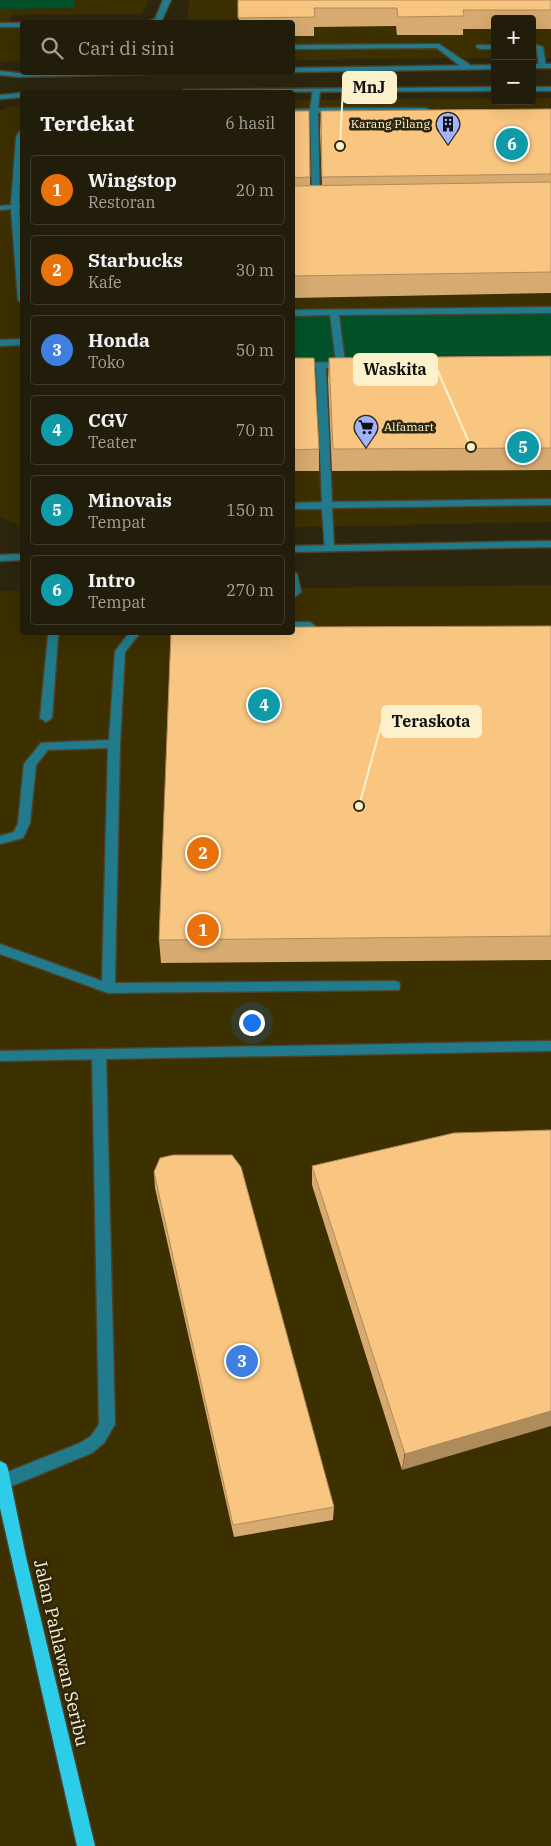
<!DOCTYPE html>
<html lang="id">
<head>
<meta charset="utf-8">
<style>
  :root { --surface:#221c0a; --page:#2e2918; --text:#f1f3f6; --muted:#a2a19c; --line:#3f3a2b; --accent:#a1b3fd }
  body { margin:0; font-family:"IBM Plex Serif",serif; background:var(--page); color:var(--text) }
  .controls { position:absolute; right:15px; top:15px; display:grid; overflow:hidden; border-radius:5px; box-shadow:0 5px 20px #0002 }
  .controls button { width:45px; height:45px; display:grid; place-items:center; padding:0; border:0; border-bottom:1px solid var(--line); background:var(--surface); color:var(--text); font:25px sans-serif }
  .you { position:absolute; left:251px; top:1022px; width:18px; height:18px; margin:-12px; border:4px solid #fff; border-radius:50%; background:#1a73e8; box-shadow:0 0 0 8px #1a73e833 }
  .badge { display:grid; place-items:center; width:32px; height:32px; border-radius:50%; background:var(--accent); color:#fff; font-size:16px; font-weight:700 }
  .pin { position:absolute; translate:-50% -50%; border:2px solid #fff; box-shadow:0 1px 5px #0006 }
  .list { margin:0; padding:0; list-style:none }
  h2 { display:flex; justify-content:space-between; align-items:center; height:65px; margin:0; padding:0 20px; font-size:21px }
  h2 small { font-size:16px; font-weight:400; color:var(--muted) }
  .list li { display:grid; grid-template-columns:32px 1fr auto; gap:15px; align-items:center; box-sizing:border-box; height:70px; margin:0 10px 10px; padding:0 10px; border:1px solid var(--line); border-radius:5px }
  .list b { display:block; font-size:19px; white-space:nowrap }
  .list p { margin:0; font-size:16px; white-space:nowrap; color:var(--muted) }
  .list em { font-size:16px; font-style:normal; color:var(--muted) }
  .icon { flex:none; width:28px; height:28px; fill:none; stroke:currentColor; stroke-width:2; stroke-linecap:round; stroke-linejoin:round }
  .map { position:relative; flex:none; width:551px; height:1846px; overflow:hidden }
  .search { position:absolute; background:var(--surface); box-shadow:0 5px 20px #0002; left:20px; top:20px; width:275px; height:55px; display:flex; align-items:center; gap:12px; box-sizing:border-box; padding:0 18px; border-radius:5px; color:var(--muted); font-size:19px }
  .panel { position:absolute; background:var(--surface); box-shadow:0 5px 20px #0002; left:20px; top:90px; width:275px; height:545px; border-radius:5px }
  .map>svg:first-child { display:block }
</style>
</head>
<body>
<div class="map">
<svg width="551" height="1846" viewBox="0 0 551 1846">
  <rect width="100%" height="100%" fill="#2d260e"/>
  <!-- built -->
  <path fill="#3c2f00" d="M0 0H149L142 14 11 15 9 28H22V62H12L0 61Z
    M189 0H551V58H532V19H495V58L293 60 292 22H187Z
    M495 98V101H532V98H551V522L293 527 292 100Z
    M22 105V526L0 517V111L10 106Z
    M551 585V1846H0V591H22V632H292L293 588Z"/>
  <!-- green -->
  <path fill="#005129" d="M0 0H75L74 8 0 9Z
    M551 310V361L293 366 292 313Z"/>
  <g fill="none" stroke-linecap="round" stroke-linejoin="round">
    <!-- service casing -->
    <g stroke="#4a4229" stroke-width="3">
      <path id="service" d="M163 0H171L161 22H148L155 19Z
        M0 23H22V27H0Z
        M439 44 470 65V69H464L437 48 292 49V45Z
        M477 45H495V49H480L476 47Z
        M536 45 543 47 546 68 539 66Z
        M313 89 320 91 318 108H426L430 110 426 112 318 113 320 200 316 202 312 200 310 113H292V109H310Z
        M19 132H22L19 204H22V208L19 209 22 249V303L18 300 11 209 0 210V206L11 205 16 138Z
        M551 307V313L339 315 345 362 351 365 346 368H326L332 502 551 499V505L332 508 334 548 329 551 325 550 322 509H292V503L322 502 316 368 292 369V363L336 362 330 315 292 316V310Z
        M22 339V345L0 346V340Z
        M292 571 297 574 301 592 292 599Z
        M292 622H310L315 626 310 630H292Z
        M50 632H61L58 636 52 718 46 722 40 718 48 636Z
        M130 632H141L125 652 120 744 115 983 394 981 399 982 400 986 399 990 108 993 0 954V944L102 981 108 748 48 750 36 765 30 823 23 838 0 844V836L14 832 18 823 24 764 41 743 109 740 115 651Z
        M99 1049 104 1050 106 1054 115 1424 104 1443 92 1453 2 1490 0 1489V1475L80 1443 91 1436 99 1424 92 1054 94 1050Z"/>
    </g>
    <!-- minor casing -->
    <g stroke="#4a4229" stroke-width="3">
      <path id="minor" d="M551 541V547L292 552V546Z
        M22 554V560L0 561V555Z
        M551 1041V1051L0 1061V1051Z"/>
    </g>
    <!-- tertiary casing -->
    <g stroke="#4a4229" stroke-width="3">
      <path id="tertiary" d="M532 64H551V68H532Z
        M495 65V69L292 72V68Z
        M0 71 19 73 152 72 149 74 19 77 0 75Z
        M495 87V91L180 92 184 90Z
        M532 87H551V91H532Z
        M22 93V97L0 99V95Z"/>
    </g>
    <!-- primary casing -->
    <g stroke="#4a4229" stroke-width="3">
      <path id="primary" d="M0 1461 6 1464 8 1469 26 1557 95 1846H77L0 1508Z"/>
    </g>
    <!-- service -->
    <use href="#service" fill="#217b8c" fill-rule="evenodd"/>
    <!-- minor -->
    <use href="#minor" fill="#217b8c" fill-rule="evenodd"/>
    <!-- tertiary -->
    <use href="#tertiary" fill="#217b8c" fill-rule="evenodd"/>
    <!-- primary -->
    <use href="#primary" fill="#2dcce8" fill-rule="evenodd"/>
  </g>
  <!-- wall -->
  <path fill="#d6aa70" d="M238 0H551V29H532V19H495V29H463V35H397L396 26 314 27V36H292V22H239Z
    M551 109V293L292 298V111L310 177V185H322L320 132 321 111Z
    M551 356V470L332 471 328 380 329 358Z
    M292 358 319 449V471H292Z
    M551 626V960L161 963 159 940Z
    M454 1133 402 1470 312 1185V1166Z
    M154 1172 334 1507 333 1520 234 1537 155 1188Z"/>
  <!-- shaded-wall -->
  <path fill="#ae8b5b" d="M551 1411V1426L402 1470 405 1454Z"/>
  <!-- building -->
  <path fill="#f9c682" stroke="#ae8b5b" d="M238 0H551V10H463L464 16 398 17 397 8H314L315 17 238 18Z
    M551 109V174L322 177 321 111Z
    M292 111H309L310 177 292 178Z
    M551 182V272L292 276V186Z
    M551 356V448L333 449 329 358Z
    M292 358H314L319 449 292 450Z
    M551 626V936L159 940 171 632H292V627Z
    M551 1130V1411L405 1454 312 1166 454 1133Z
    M173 1155H232L241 1167 334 1507 233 1525 154 1172 160 1158Z"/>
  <!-- icons -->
  <defs>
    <g id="building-pin" transform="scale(1.25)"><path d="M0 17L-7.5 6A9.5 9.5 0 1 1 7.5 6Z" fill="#a1b3fd" stroke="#2d260e"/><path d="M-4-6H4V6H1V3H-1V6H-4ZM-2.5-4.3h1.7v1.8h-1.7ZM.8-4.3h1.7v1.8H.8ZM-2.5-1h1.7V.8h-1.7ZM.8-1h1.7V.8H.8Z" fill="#111"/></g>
    <g id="supermarket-pin" transform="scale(1.25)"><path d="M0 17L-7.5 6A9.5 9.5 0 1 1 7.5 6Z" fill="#a1b3fd" stroke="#2d260e"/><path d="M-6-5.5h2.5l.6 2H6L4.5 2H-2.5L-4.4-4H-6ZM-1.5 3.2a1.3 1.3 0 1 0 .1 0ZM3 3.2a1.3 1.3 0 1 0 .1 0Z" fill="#111"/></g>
  </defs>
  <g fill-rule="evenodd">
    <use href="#building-pin" x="448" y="124"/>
    <use href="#supermarket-pin" x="366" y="427"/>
  </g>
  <g text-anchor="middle" stroke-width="5" stroke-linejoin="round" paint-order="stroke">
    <!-- far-poi labels -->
    <g font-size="12" fill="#fdf1cc" stroke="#2d260e" text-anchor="end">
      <text x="430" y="128">Karang Pilang</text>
      <text x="384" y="431" text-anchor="start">Alfamart</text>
    </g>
    <!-- near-street labels -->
    <g font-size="18" fill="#fdf1cc" stroke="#2d260e">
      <text transform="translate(61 1653) rotate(77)" y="6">Jalan Pahlawan Seribu</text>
    </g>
  </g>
  <!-- callouts -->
  <path fill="none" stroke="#fdf1cc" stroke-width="2" d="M340 146L343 87M471 447L437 369M359 806L382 722"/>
  <g fill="#fdf1cc" stroke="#2d260e" stroke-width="2">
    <circle cx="340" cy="146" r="5"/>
    <circle cx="471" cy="447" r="5"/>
    <circle cx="359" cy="806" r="5"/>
  </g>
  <g fill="#fdf1cc" stroke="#fdf1cc" stroke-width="2">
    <rect x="343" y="72" width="53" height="31" rx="5"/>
    <rect x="354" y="354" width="83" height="31" rx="5"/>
    <rect x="382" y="706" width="99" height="31" rx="5"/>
  </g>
  <g font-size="16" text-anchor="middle" font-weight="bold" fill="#111">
    <text x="369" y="93">MnJ</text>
    <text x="395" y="375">Waskita</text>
    <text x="431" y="727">Teraskota</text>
  </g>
</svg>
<div class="controls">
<button>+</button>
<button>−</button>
</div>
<div class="you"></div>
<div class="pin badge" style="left:203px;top:930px;background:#e8710a">1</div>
<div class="pin badge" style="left:203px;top:853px;background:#e8710a">2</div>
<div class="pin badge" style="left:242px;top:1361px;background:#3f7fe0">3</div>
<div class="pin badge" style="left:264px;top:705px;background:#0f9aa8">4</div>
<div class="pin badge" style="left:523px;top:447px;background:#0f9aa8">5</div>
<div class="pin badge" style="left:512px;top:144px;background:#0f9aa8">6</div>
<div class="search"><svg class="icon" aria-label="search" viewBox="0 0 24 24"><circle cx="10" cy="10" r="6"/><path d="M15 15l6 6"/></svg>Cari di sini</div>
<section class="panel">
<h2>Terdekat<small>6 hasil</small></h2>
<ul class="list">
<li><span class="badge" style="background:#e8710a">1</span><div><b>Wingstop</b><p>Restoran</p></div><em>20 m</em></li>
<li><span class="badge" style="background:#e8710a">2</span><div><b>Starbucks</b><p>Kafe</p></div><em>30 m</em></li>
<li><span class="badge" style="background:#3f7fe0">3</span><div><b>Honda</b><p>Toko</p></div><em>50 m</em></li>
<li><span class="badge" style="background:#0f9aa8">4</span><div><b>CGV</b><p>Teater</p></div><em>70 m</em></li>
<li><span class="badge" style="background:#0f9aa8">5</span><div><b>Minovais</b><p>Tempat</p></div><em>150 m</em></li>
<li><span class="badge" style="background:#0f9aa8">6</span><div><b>Intro</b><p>Tempat</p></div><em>270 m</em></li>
</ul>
</section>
</div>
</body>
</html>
